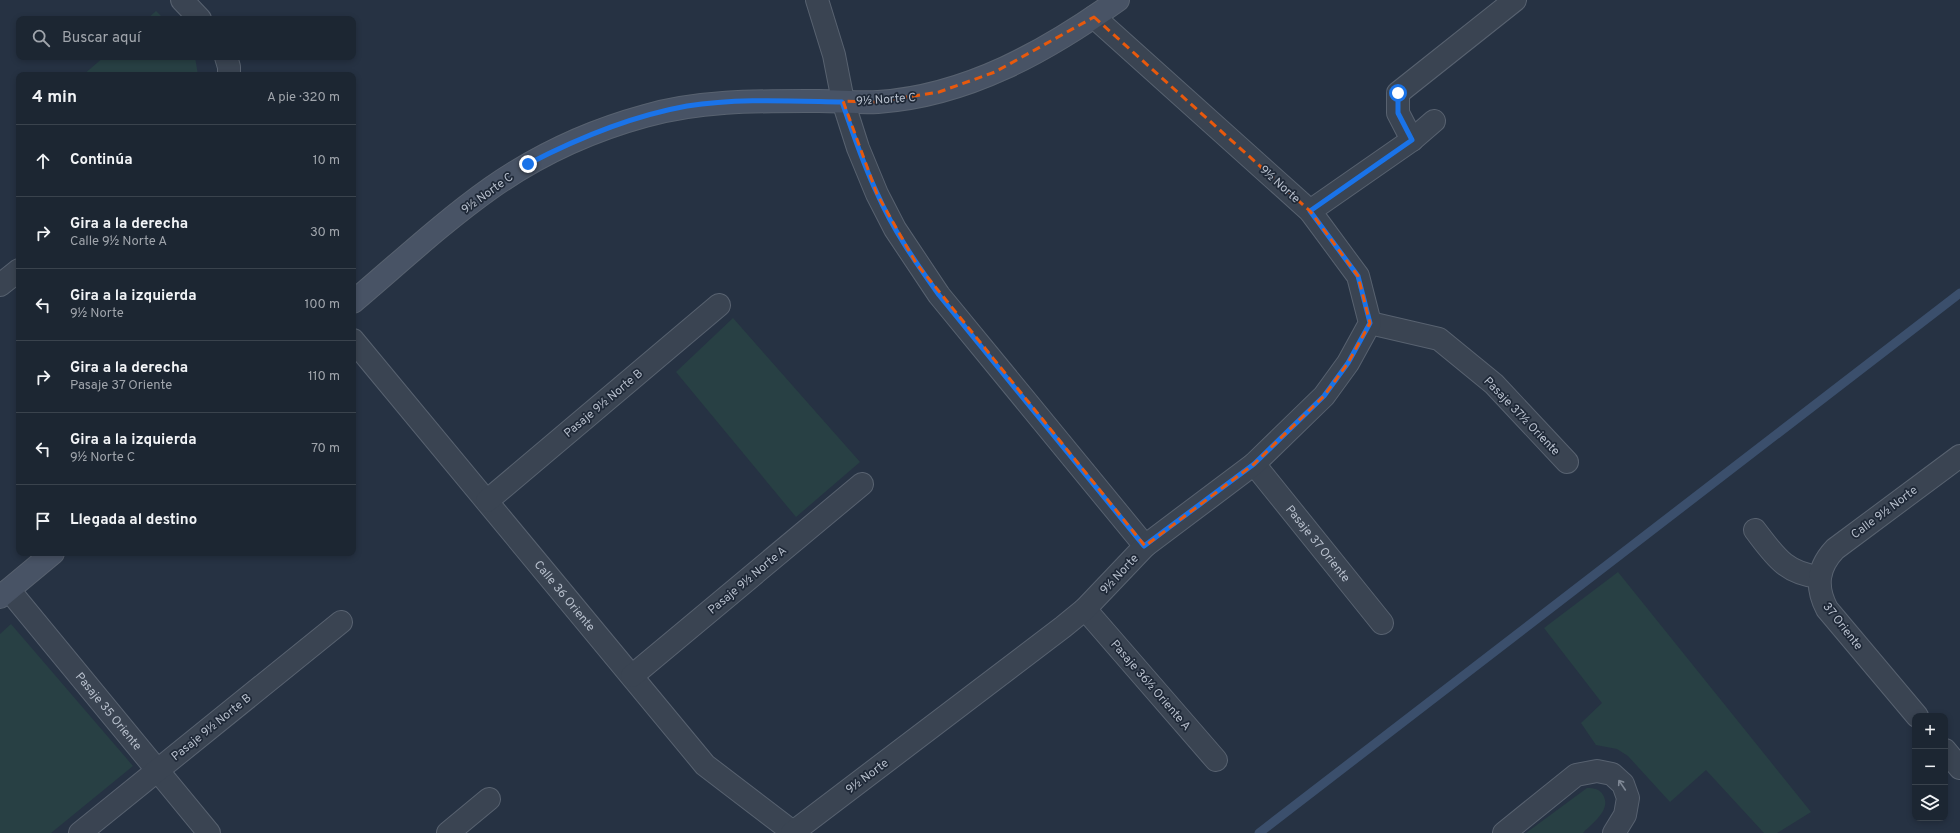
<!DOCTYPE html>
<html lang="es">
<head>
<meta charset="utf-8">
<style>
  :root { --surface:#1c2632; --page:#252e3a; --text:#f1f3f6; --muted:#a0a5ac; --line:#3a434d }
  body { margin:0; font-family:Overpass,sans-serif; background:var(--page); color:var(--text) }
  .controls { position:absolute; right:12px; bottom:12px; display:grid; overflow:hidden; border-radius:8px; box-shadow:0 2px 6px #0003 }
  .controls button { width:36px; height:36px; display:grid; place-items:center; padding:0; border:0; border-bottom:1px solid var(--line); background:var(--surface); color:var(--text); font:20px sans-serif }
  .stop { position:absolute; width:12px; height:12px; margin:-9px; border:3px solid #1a73e8; border-radius:50%; background:#fff }
  .stop.end { background:#1a73e8; border-color:#fff; box-shadow:0 1px 4px #0008 }
  .list { margin:0; padding:0; list-style:none }
  h2 { display:flex; justify-content:space-between; align-items:center; height:52px; margin:0; padding:0 16px; font-size:17px }
  h2 small { font-size:13px; font-weight:400; color:var(--muted) }
  .list li { display:grid; grid-template-columns:26px 1fr auto; gap:12px; align-items:center; box-sizing:border-box; height:72px; padding:0 16px; border-top:1px solid var(--line) }
  .list b { display:block; font-size:15px; white-space:nowrap }
  .list p { margin:0; font-size:13px; white-space:nowrap; color:var(--muted) }
  .list em { font-size:13px; font-style:normal; color:var(--muted) }
  .icon { flex:none; width:22px; height:22px; fill:none; stroke:currentColor; stroke-width:2; stroke-linecap:round; stroke-linejoin:round }
  .map { position:relative; flex:none; width:1960px; height:833px; overflow:hidden }
  .search { position:absolute; background:var(--surface); box-shadow:0 2px 6px #0003; left:16px; top:16px; width:340px; height:44px; display:flex; align-items:center; gap:10px; box-sizing:border-box; padding:0 14px; border-radius:8px; color:var(--muted); font-size:15px }
  .panel { position:absolute; background:var(--surface); box-shadow:0 2px 6px #0003; left:16px; top:72px; width:340px; height:484px; border-radius:8px }
  .map>svg:first-child { display:block }
</style>
</head>
<body>
<div class="map">
<svg width="1960" height="833" viewBox="0 0 1960 833">
  <rect width="100%" height="100%" fill="#263243"/>
  <!-- green -->
  <path fill="#284044" d="M156 11 164 19H147Z
    M104 57H195L198 75H83Z
    M733 318 860 462 796 517 676 372Z
    M1618 572 1811 812 1777 833H1764L1706 770 1670 802 1628 756 1617 749 1596 745 1581 723 1602 703 1544 628Z
    M11 624 133 766 51 833H0V634Z
    M1587 788C1594 788 1600 789 1603 795 1612 810 1592 823 1583 833H1526Z"/>
  <g fill="none" stroke-linecap="round" stroke-linejoin="round">
    <!-- stream -->
    <path stroke="#3b4f6c" stroke-width="9" d="M1259 833 1960 293"/>
    <!-- street casing -->
    <g stroke="#586270" stroke-width="24">
      <g id="street">
        <path d="M182 0 200 19"/>
        <path d="M817 0 834 55 843 101 858 148 877 194 895 229 939 295 1145 546"/>
        <path d="M226 57 229 67V75"/>
        <path d="M1412 140 1398 113V93L1515 0"/>
        <path d="M1310 211 1412 140 1434 121"/>
        <path d="M0 285 19 270"/>
        <path d="M1370 323 1439 339 1494 384 1567 462"/>
        <path id="s1" d="M353 340 705 765 794 833"/>
        <path id="s2" d="M1254 464 1382 623"/>
        <path d="M487 501 719 305"/>
        <path d="M1755 530C1775 556 1785 573 1819 577"/>
        <path id="s3" d="M9 590 209 833"/>
        <path d="M1085 609 1216 760"/>
        <path d="M632 676 862 484"/>
        <path d="M1917 716 1827 609C1815 586 1818 567 1835 549L1960 456"/>
        <path d="M1945 750 1960 768"/>
        <path d="M80 833 341 622"/>
        <path d="M448 833 489 799"/>
        <path d="M792 833 1063 627 1085 609 1145 546 1254 464 1324 396 1348 363 1370 323 1358 276 1310 211 1094 17"/>
        <path d="M1504 833 1576 775 1597 771 1612 774 1623 784 1628 798 1625 815 1614 833"/>
      </g>
    </g>
    <!-- secondary casing -->
    <g stroke="#586270" stroke-width="24">
      <path id="secondary" d="M353 302C398 264 443 222 491 188 538 155 590 131 645 116 701 100 760 101 819 101 838 101 859 103 878 102 967 96 1047 51 1118 0
        M0 597 53 553"/>
    </g>
    <!-- street -->
    <use href="#street" stroke="#3a4452" stroke-width="22"/>
    <!-- secondary -->
    <use href="#secondary" stroke="#485365" stroke-width="22"/>
  </g>
  <!-- one-way arrows -->
  <defs><path id="oneway-shaft" d="M-6 0H5M1.5-3L5.5 0L1.5 3" fill="none" stroke-width="1.6" stroke-linecap="round" stroke-linejoin="round"/></defs>
  <use stroke="#7f8895" href="#oneway-shaft" transform="translate(1622 785) rotate(-124)"/>
  <g fill="none" stroke-linecap="round" stroke-linejoin="round">
    <!-- route -->
    <path stroke="#1a73e8" stroke-width="5" d="M528 164C578 138 631 116 687 106 738 98 791 101 842 102 853 133 863 164 877 193 893 230 916 263 939 295L1144 546 1254 464 1324 396 1348 363 1370 323 1358 276 1310 211 1412 140 1398 113V93"/>
  </g>
  <!-- marked area -->
  <path fill="none" stroke="#e8590c" stroke-width="3" stroke-dasharray="8 5" stroke-linejoin="round" d="M1094 17 1310 211 1358 276 1370 323 1348 363 1324 396 1254 464 1145 546 916 263 877 194 843 101 876 102 939 92 995 72Z"/>
  <g text-anchor="middle" stroke-width="3.5" stroke-linejoin="round" paint-order="stroke">
    <!-- street labels -->
    <g font-size="12" fill="#b7bfcc" stroke="#1f2938">
      <text transform="translate(886 99) rotate(-4)" y="4">9½ Norte C</text>
      <text transform="translate(1280 184) rotate(42)" y="4">9½ Norte</text>
      <text transform="translate(487 193) rotate(-36)" y="4">9½ Norte C</text>
      <text transform="translate(603 403) rotate(-40)" y="4">Pasaje 9½ Norte B</text>
      <text transform="translate(1522 416) rotate(46)" y="4">Pasaje 37½ Oriente</text>
      <text transform="translate(1884 512) rotate(-37)" y="4">Calle 9½ Norte</text>
      <text dy="4" stroke="none"><textPath href="#s2" startOffset="102">Pasaje 37 Oriente</textPath></text>
      <text transform="translate(1119 574) rotate(-47)" y="4">9½ Norte</text>
      <text transform="translate(747 580) rotate(-40)" y="4">Pasaje 9½ Norte A</text>
      <text dy="4" stroke="none"><textPath href="#s1" startOffset="332">Calle 36 Oriente</textPath></text>
      <text transform="translate(1843 626) rotate(52)" y="4">37 Oriente</text>
      <text transform="translate(1151 685) rotate(49)" y="4">Pasaje 36½ Oriente A</text>
      <text dy="4" stroke="none"><textPath href="#s3" startOffset="157">Pasaje 35 Oriente</textPath></text>
      <text transform="translate(211 727) rotate(-39)" y="4">Pasaje 9½ Norte B</text>
      <text transform="translate(867 776) rotate(-37)" y="4">9½ Norte</text>
    </g>
  </g>
</svg>
<div class="controls">
<button>+</button>
<button>−</button>
<button><svg class="icon" aria-label="layers" viewBox="0 0 24 24"><path d="M12 4l9 5-9 5-9-5zM3 14l9 5 9-5"/></svg></button>
</div>
<div class="stop" style="left:1398px;top:93px"></div>
<div class="stop end" style="left:528px;top:164px"></div>
<div class="search"><svg class="icon" aria-label="search" viewBox="0 0 24 24"><circle cx="10" cy="10" r="6"/><path d="M15 15l6 6"/></svg>Buscar aquí</div>
<section class="panel">
<h2>4 min<small>A pie · 320 m</small></h2>
<ul class="list">
<li><svg class="icon" aria-label="ahead" viewBox="0 0 24 24"><path d="M12 20V5M6 11l6-6 6 6"/></svg><div><b>Continúa</b></div><em>10 m</em></li>
<li><svg class="icon" aria-label="right" viewBox="0 0 24 24"><path d="M7 20v-9h11M14 6l5 5-5 5"/></svg><div><b>Gira a la derecha</b><p>Calle 9½ Norte A</p></div><em>30 m</em></li>
<li><svg class="icon" aria-label="left" viewBox="0 0 24 24"><path d="M17 20v-9H6M10 6l-5 5 5 5"/></svg><div><b>Gira a la izquierda</b><p>9½ Norte</p></div><em>100 m</em></li>
<li><svg class="icon" aria-label="right" viewBox="0 0 24 24"><path d="M7 20v-9h11M14 6l5 5-5 5"/></svg><div><b>Gira a la derecha</b><p>Pasaje 37 Oriente</p></div><em>110 m</em></li>
<li><svg class="icon" aria-label="left" viewBox="0 0 24 24"><path d="M17 20v-9H6M10 6l-5 5 5 5"/></svg><div><b>Gira a la izquierda</b><p>9½ Norte C</p></div><em>70 m</em></li>
<li><svg class="icon" aria-label="arrive" viewBox="0 0 24 24"><path d="M6 21V4h12l-3 4 3 4H6"/></svg><div><b>Llegada al destino</b></div></li>
</ul>
</section>
</div>
</body>
</html>
